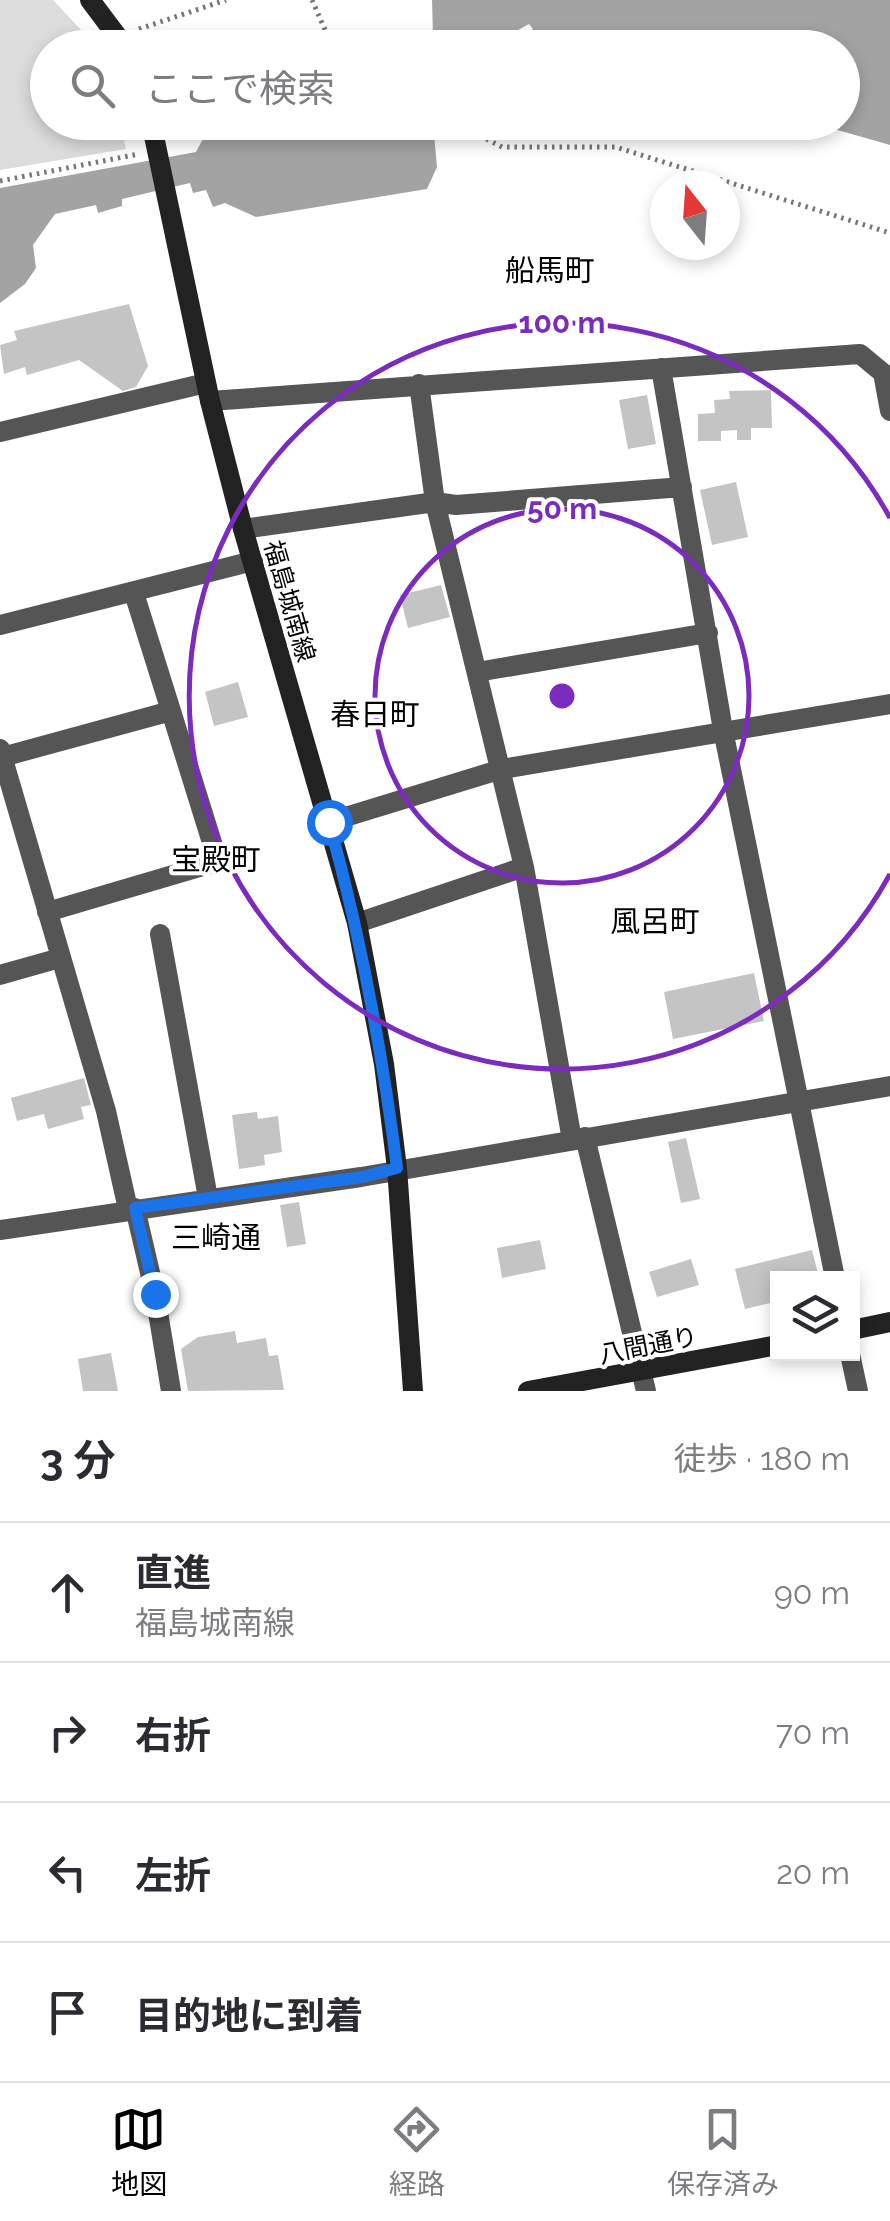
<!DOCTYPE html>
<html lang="ja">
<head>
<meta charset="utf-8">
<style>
  :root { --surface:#fff; --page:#f2f2f3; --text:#2b2b33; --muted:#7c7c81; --line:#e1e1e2; --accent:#000 }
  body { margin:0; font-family:Raleway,"Noto Sans JP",sans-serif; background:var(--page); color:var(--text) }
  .controls { position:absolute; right:30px; bottom:30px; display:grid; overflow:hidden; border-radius:0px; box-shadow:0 5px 15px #0003 }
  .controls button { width:90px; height:90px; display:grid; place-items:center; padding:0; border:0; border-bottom:2px solid var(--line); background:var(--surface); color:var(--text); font:50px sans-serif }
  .compass { position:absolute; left:650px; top:170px; width:90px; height:90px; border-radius:50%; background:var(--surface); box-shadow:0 5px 15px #0003; rotate:343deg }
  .stop { position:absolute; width:30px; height:30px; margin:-22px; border:8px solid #1a73e8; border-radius:50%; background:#fff }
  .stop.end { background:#1a73e8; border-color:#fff; box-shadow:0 2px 10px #0008 }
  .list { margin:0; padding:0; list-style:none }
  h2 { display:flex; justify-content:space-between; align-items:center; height:130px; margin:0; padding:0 40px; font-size:42px }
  h2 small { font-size:32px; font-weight:400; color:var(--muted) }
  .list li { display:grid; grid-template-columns:65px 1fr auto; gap:30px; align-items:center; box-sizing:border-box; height:140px; padding:0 40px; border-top:2px solid var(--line) }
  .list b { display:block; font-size:38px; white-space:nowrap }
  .list p { margin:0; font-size:32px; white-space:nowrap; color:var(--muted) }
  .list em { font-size:32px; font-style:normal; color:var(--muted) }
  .icon { flex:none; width:55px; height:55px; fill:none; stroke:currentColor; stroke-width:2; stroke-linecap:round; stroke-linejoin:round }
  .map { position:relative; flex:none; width:890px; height:1391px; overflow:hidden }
  .search { position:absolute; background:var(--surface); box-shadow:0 5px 15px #0003; left:30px; right:30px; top:30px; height:110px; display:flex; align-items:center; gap:25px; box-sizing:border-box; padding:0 35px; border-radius:55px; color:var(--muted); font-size:38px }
  .sheet { height:690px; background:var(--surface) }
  nav { display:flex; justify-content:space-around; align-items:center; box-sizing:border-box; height:140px; border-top:2px solid var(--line); background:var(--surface); font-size:28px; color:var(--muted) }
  nav a { display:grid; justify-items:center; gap:5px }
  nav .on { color:var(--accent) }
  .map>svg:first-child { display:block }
</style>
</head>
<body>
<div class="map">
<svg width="890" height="1391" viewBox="0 0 890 1391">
  <rect width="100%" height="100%" fill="#fff"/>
  <!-- green -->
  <path fill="#dcdcdc" d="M0 0H53L97 47 48 48V122L120 123 126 149 0 170Z"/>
  <!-- water -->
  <path fill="#a3a3a3" d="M432 0H890V145L813 123 842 122V48L602 47 561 30 530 47H505L533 29 529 24 487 47H427L433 37Z
    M303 122 312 127 315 122 433 123 437 167 427 189 256 217 225 203 213 207 206 190 193 193 190 183 122 199V206L98 213 96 205 55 214 33 245 36 268 25 284 0 303V188L196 152 211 123Z"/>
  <!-- building -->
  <path fill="#c4c4c4" d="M129 304 148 366 136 387 123 391 79 360 27 375 25 367 4 374 0 345 17 340 14 331Z
    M771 390 772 428H751V440H737V430L721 431V441H698V414L715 413 714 400 730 399 729 391Z
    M647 395 656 444 628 449 619 400Z
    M736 482 748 537 712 545 700 490Z
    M441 585 450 617 408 628 400 595Z
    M238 682 248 717 214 726 205 692Z
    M754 973 764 1021 673 1039 664 992Z
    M84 1078 91 1105 81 1107 84 1119 48 1129 44 1114 17 1121 11 1098Z
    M257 1112 258 1119 278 1116 282 1152 264 1155 265 1165 239 1169 232 1115Z
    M686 1138 700 1199 681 1203 668 1142Z
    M299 1202 306 1244 287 1247 280 1205Z
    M540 1240 546 1269 502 1278 497 1248Z
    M812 1250 819 1278H778V1301L745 1309 735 1269Z
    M691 1259 699 1285 657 1297 649 1272Z
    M235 1331 237 1343 266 1338 269 1356 278 1355 284 1390 188 1391 181 1349 198 1337Z
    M111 1353 118 1391H83L78 1359Z"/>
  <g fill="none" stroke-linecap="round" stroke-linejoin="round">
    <!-- path -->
    <path stroke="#777" stroke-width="5" stroke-dasharray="2.5 5" stroke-linecap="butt" d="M312 0 330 41 338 48
      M139 29 226 0
      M453 122 502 147H616L890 233
      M0 181 139 154"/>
    <!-- street -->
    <path stroke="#555" stroke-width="20" d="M661 368 723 730 835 1278
      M419 384 435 502 524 867 572 1140
      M210 401 860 354 883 373 890 411
      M0 432 206 383
      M243 529 435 502 456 505 682 487
      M134 593 171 711
      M0 625 253 561
      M477 672 708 633
      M0 749 106 1111 128 1209
      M2 757 171 711 214 849 210 864 47 912
      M329 822 502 769 890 704
      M357 923 524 867
      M160 934 208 1198
      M0 975 60 958
      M585 1137 646 1391
      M135 1208 155 1294 171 1391
      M0 1230 361 1177 890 1086
      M850 1354 858 1391"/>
    <!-- secondary -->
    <path stroke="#222" stroke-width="20" d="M90 0 126 48
      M151 122 210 401 243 529 357 923 384 1064 397 1168 413 1391
      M852 1330 890 1322
      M528 1391 778 1345"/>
  </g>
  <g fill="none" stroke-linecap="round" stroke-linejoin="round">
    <!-- route -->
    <path stroke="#1a73e8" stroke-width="12" d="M155 1294 135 1208 362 1177 397 1168C382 1050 361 937 329 822"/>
  </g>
  <!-- distance rings -->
  <g fill="none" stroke="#7b2cbf" stroke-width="5">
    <circle cx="562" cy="696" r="187"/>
    <path d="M890 874A373 373 0 1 1 890 518"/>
  </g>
  <g text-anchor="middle" stroke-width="8" stroke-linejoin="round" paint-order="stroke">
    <!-- street labels -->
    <g font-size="25" fill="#000" stroke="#fff">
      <text transform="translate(290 601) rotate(74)" y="9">福島城南線</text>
      <text transform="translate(648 1345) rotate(-11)" y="9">八間通り</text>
    </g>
    <!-- quarter labels -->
    <g font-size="30" fill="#000" stroke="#fff">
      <text x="550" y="281">船馬町</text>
      <text x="375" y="725">春日町</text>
      <text x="216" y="870">宝殿町</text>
      <text x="655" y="932">風呂町</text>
      <text x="216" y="1248">三崎通</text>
    </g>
  </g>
  <circle cx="562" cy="696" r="15" fill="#7b2cbf" stroke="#fff" stroke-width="5"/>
  <g font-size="30" text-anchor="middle" font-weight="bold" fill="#7b2cbf" stroke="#fff" stroke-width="8" stroke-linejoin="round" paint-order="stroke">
    <text x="562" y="333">100 m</text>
    <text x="562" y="519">50 m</text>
  </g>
</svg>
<div class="controls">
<button><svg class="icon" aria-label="layers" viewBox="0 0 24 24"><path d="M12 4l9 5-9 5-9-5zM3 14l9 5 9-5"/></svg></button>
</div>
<svg class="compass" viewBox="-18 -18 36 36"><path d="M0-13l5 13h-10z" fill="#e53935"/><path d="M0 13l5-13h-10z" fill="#7c7c81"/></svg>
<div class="stop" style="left:329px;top:822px"></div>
<div class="stop end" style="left:155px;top:1294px"></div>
<div class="search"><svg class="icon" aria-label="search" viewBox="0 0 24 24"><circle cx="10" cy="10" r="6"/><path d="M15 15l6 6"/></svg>ここで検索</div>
</div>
<section class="sheet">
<h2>3 分<small>徒歩 · 180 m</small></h2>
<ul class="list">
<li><svg class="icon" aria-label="ahead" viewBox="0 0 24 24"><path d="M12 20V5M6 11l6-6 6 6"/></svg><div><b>直進</b><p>福島城南線</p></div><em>90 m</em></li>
<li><svg class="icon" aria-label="right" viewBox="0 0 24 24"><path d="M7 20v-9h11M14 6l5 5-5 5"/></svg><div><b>右折</b></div><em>70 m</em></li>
<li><svg class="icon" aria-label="left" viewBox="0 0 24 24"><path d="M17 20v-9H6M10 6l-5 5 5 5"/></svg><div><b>左折</b></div><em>20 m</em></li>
<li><svg class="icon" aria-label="arrive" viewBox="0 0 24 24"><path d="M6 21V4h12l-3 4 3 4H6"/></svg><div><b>目的地に到着</b></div></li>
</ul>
</section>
<nav>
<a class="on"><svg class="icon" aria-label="map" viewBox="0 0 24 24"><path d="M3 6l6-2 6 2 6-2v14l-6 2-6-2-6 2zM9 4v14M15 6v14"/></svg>地図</a>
<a><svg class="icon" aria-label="directions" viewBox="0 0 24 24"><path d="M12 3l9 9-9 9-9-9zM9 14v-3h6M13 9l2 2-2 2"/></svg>経路</a>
<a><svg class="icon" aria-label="saved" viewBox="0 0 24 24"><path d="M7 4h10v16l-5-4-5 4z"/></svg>保存済み</a>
</nav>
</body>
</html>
